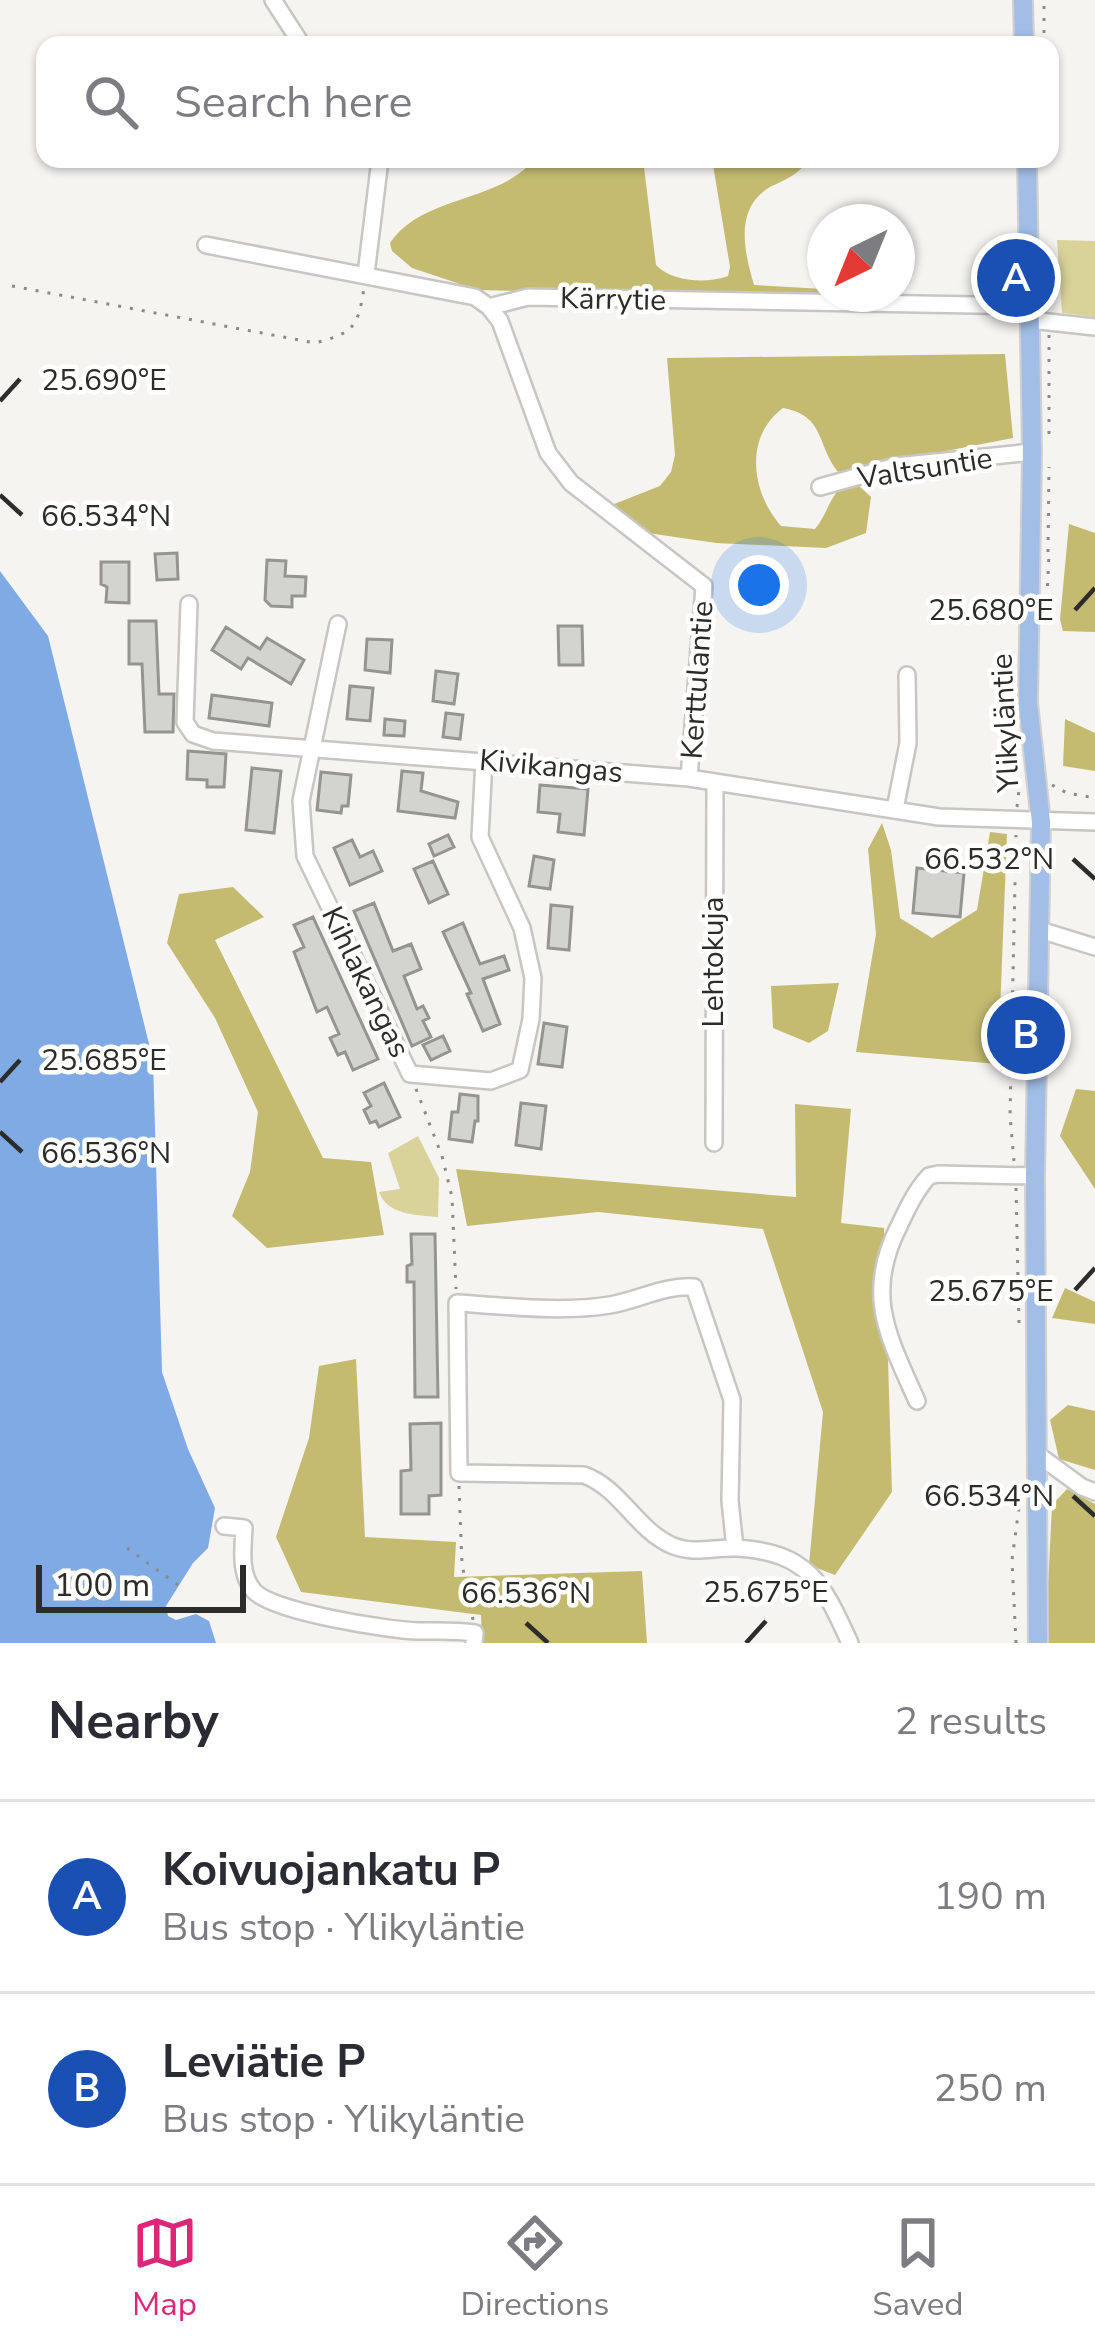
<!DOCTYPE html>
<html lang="en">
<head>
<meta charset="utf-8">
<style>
  :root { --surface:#fff; --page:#f7f7f7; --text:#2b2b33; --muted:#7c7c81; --line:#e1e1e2; --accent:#db2777 }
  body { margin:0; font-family:"Nunito Sans",sans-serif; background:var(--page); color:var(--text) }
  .compass { position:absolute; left:807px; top:204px; width:108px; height:108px; border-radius:50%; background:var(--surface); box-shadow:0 3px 9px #0004; rotate:223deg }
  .scale { position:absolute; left:36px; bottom:30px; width:210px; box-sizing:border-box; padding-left:12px; border:6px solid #2c2c2b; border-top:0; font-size:33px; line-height:42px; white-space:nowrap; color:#2c2c2b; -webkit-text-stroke:9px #fffffe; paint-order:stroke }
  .you { position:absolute; left:759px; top:585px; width:42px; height:42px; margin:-30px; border:9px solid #fff; border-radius:50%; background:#1a73e8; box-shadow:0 0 0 18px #1a73e833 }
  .badge { display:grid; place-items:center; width:78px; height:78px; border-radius:50%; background:var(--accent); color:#fff; font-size:39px; font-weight:700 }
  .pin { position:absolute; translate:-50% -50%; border:6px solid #fff; box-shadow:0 3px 12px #0006 }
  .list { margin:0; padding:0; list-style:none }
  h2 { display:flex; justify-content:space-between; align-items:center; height:156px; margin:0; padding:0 48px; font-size:51px }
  h2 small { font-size:39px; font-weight:400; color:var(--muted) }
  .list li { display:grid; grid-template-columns:78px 1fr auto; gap:36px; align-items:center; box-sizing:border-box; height:192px; padding:0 48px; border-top:3px solid var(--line) }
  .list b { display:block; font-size:45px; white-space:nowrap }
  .list p { margin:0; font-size:39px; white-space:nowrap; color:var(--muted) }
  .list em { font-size:39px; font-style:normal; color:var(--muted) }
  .icon { flex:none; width:66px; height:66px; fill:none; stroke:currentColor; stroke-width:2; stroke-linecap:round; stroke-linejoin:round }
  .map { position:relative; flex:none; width:1095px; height:1643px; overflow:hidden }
  .search { position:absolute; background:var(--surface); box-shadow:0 3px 9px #0004; left:36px; right:36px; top:36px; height:132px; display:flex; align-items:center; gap:30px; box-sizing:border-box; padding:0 42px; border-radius:24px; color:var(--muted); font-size:45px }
  .sheet { height:540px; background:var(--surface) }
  nav { display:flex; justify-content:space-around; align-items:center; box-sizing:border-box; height:168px; border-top:3px solid var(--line); background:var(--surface); font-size:33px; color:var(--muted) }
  nav a { display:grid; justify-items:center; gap:6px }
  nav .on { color:var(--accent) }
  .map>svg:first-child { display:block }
</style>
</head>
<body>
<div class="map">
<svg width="1095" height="1643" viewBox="0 0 1095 1643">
  <rect width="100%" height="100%" fill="#f5f4f1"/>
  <!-- green -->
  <path fill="#d9d39a" d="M1057 240 1095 241V317L1062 313Z
    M418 1136 439 1178 438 1217C416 1215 387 1215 379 1192L400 1189 388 1153Z"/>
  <!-- forest -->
  <path fill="#c4bb71" d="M528 159H643L656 265C672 282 707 284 728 276L730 267 712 159H809C799 175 786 179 770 187 734 208 744 251 754 285L824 289V299L478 290 412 268 392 251 390 243C420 198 490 202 527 167Z
    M1005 354 1013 438 838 472C816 443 825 416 783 408 744 437 751 492 781 526L815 529C827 515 828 500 842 486H859L871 497 866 533 826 548 716 543 634 531 609 506 660 486 671 472 675 455 667 358Z
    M1069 524 1095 533V632L1063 631 1060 619Z
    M1065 719 1095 733V771L1063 766Z
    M882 823 891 850 900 918 932 938 977 910 990 832 1007 834 998 1064 856 1052 876 934 868 849Z
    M233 887 264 917 215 940 323 1158 371 1162 384 1235 267 1248 232 1216 250 1172 258 1112 215 1018 167 943 179 894Z
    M839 983 828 1031 809 1043 773 1028 771 986Z
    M1076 1089 1095 1091V1189L1060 1136Z
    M795 1104 851 1109 841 1223 884 1228 892 1492 835 1575 809 1565 823 1412 763 1229 598 1212 467 1226 456 1169 796 1197Z
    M1065 1288 1095 1302V1324L1052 1318Z
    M356 1359 365 1537 456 1542 454 1577 642 1571 647 1643H482L481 1615 301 1592 276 1537 309 1438 319 1366Z
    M1068 1405 1095 1411V1470L1059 1459 1050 1420Z
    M1067 1489 1095 1504V1643H1049L1046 1627 1052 1505Z"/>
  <!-- water -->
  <path fill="#80aae4" d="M0 571 48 636 153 1060 162 1372 188 1449 215 1508 208 1548 193 1563 166 1606 168 1616 176 1620 196 1614 209 1621 216 1643H0Z"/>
  <!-- building -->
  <path fill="#d3d3d0" stroke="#949491" stroke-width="3" d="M177 553 178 579 157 580 155 554Z
    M267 560 286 561 285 576 306 577 305 596H292V607L271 606 265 600Z
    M101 562H129V603L106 602 107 587 101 584Z
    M129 621H156L159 694H174L173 732H145L142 664H129Z
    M558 626H582L583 665H559Z
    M226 627 260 649 267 638 304 660 291 684 248 658 241 669 212 650Z
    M367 639 392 640 390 673 365 670Z
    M436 671 458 674 454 704 433 701Z
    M350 686 373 688 370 721 347 719Z
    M212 695 272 703 269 726 209 718Z
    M446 713 463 715 460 739 443 737Z
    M385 719 405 721 404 736 384 735Z
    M188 751 226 754 224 787H207V780L187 779Z
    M252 768 281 771 274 833 246 830Z
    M402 771 423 773 421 791 458 802 455 818 398 811Z
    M321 772 351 775 348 806H342L341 813 317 810Z
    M540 785 588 789 584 835 558 832 560 814 538 812Z
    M448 835 454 847 434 856 429 844Z
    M352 840 360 857 373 851 382 871 350 885 334 848Z
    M534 856 554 860 550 889 529 886Z
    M433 861 448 894 429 903 414 869Z
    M917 868 964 873 960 917 913 913Z
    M374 903 393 951 411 944 421 969 404 976 417 1009 423 1006 429 1018 423 1021 431 1037 412 1046 354 911Z
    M551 905 572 907 569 950 548 948Z
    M313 917 378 1059 353 1070 345 1052 338 1055 330 1038 339 1034 327 1007 317 1012 294 952 304 947 294 925Z
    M463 923 480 964 504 956 509 970 483 979 500 1024 483 1031 467 994 471 993 443 932Z
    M544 1023 567 1027 562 1067 538 1064Z
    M443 1036 450 1051 431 1060 423 1045Z
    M384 1083 400 1117 379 1127 376 1121 370 1123 364 1110 371 1106 364 1093Z
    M460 1094 478 1096V1121H475L472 1142 449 1139 452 1112H458Z
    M521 1103 546 1106 541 1149 516 1145Z
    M411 1234H435L438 1397H415L414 1282H407V1266L412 1264Z
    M441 1423V1495L429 1496V1514H401V1471L411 1470 410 1424Z"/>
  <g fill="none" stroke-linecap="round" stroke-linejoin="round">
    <!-- minor casing -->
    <g stroke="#c7c6c3" stroke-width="20">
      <path id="minor" d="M273 0 302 45
        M206 245 475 297 489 307 528 297 1030 306
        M366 274 379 168 377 159
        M489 307 500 321 548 453 571 483 704 586 689 778
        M1030 320 1095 327
        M820 487 896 466 1032 452
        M189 604 185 722 193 734 213 741 689 778 939 817 1095 822
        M338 624 301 801 305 856 410 1074 491 1081 520 1070 531 1019 533 978 522 928 480 837 484 760
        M895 809 908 743 907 675
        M1040 930 1095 947
        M714 1143 715 782
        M917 1401C887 1334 864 1293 900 1224 908 1207 916 1190 929 1176L938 1174 1035 1176
        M1037 1454 1082 1487 1095 1492
        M224 1526 244 1528C243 1549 239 1574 254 1591 273 1612 388 1630 418 1631 438 1631 456 1630 475 1633L474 1643
        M735 1548 730 1501 732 1400 694 1287C664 1285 639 1300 610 1305 560 1313 507 1306 457 1303L459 1473 584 1475C620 1488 636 1529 671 1545 694 1555 713 1547 736 1548 809 1552 823 1584 850 1643"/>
    </g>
    <!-- major casing -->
    <g stroke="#d1d1d0" stroke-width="22">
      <path id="major" d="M1023 0 1024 45
        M1027 159 1032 452 1028 703 1041 822 1035 1176 1038 1643"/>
    </g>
    <!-- path -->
    <path stroke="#8a8a88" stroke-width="3" stroke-dasharray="3 9" stroke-linecap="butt" d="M1044 45V0
      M1046 257 1048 307
      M12 286 315 343C354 333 358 327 364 288
      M1049 335V439
      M1048 552 1049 467
      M1047 598 1049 554
      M1052 785 1067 793 1095 798
      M1017 807 1020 782
      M416 1089 442 1156 452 1197 456 1289
      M1014 1161 1010 1116 1016 835
      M1016 1188 1019 1323
      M459 1486 462 1564 473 1620
      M127 1548 182 1588
      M1016 1643 1012 1560 1020 1500"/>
    <!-- minor -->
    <use href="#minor" stroke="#fff" stroke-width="15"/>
    <!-- major -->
    <use href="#major" stroke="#a2bee6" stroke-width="18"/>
  </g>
  <!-- ticks -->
  <path fill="none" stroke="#2c2c2b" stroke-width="4.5" d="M0 401 20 379M0 495 22 515M1075 610 1095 588M1073 859 1095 879M0 1082 20 1060M0 1132 22 1152M1075 1290 1095 1268M1073 1496 1095 1516M526 1623 548 1643M746 1643 766 1621"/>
  <g text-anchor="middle" stroke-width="9" stroke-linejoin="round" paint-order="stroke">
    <!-- street labels -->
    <g font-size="30" fill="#2c2c2b" stroke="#fffffe">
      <text transform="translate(613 299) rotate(1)" y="10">Kärrytie</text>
      <text transform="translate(925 468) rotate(-9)" y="10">Valtsuntie</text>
      <text transform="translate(697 680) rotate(-86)" y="10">Kerttulantie</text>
      <text transform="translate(1005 723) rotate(-93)" y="10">Ylikyläntie</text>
      <text transform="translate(551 766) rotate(5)" y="10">Kivikangas</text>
      <text transform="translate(713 962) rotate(-90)" y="10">Lehtokuja</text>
      <text transform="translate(366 982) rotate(64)" y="10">Kihlakangas</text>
    </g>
  </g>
  <g font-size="30" text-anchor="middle" fill="#2c2c2b" stroke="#fffffe" stroke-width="9" stroke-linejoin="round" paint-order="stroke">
    <text x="104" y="390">25.690°E</text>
    <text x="106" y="526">66.534°N</text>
    <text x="991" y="620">25.680°E</text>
    <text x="989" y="869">66.532°N</text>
    <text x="104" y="1070">25.685°E</text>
    <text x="106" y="1163">66.536°N</text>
    <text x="991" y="1301">25.675°E</text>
    <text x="989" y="1506">66.534°N</text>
    <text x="766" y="1602">25.675°E</text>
    <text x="526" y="1603">66.536°N</text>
  </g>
</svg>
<svg class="compass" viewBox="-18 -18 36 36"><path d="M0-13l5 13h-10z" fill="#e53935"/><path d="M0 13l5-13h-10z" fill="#7c7c81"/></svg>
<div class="scale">100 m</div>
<div class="you"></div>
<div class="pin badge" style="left:1016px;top:278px;background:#1a4fb4">A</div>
<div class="pin badge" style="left:1026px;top:1035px;background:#1a4fb4">B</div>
<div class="search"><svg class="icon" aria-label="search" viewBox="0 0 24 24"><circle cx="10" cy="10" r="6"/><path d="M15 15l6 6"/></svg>Search here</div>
</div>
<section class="sheet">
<h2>Nearby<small>2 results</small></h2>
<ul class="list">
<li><span class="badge" style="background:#1a4fb4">A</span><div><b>Koivuojankatu P</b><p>Bus stop · Ylikyläntie</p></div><em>190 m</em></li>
<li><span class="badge" style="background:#1a4fb4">B</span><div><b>Leviätie P</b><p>Bus stop · Ylikyläntie</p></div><em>250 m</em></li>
</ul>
</section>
<nav>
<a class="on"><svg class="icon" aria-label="map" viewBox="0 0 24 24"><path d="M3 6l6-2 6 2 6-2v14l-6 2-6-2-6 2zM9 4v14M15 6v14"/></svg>Map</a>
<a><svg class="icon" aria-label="directions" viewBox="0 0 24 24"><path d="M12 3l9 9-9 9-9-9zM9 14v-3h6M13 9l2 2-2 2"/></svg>Directions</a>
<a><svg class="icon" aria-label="saved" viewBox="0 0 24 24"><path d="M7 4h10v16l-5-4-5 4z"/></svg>Saved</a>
</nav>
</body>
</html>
